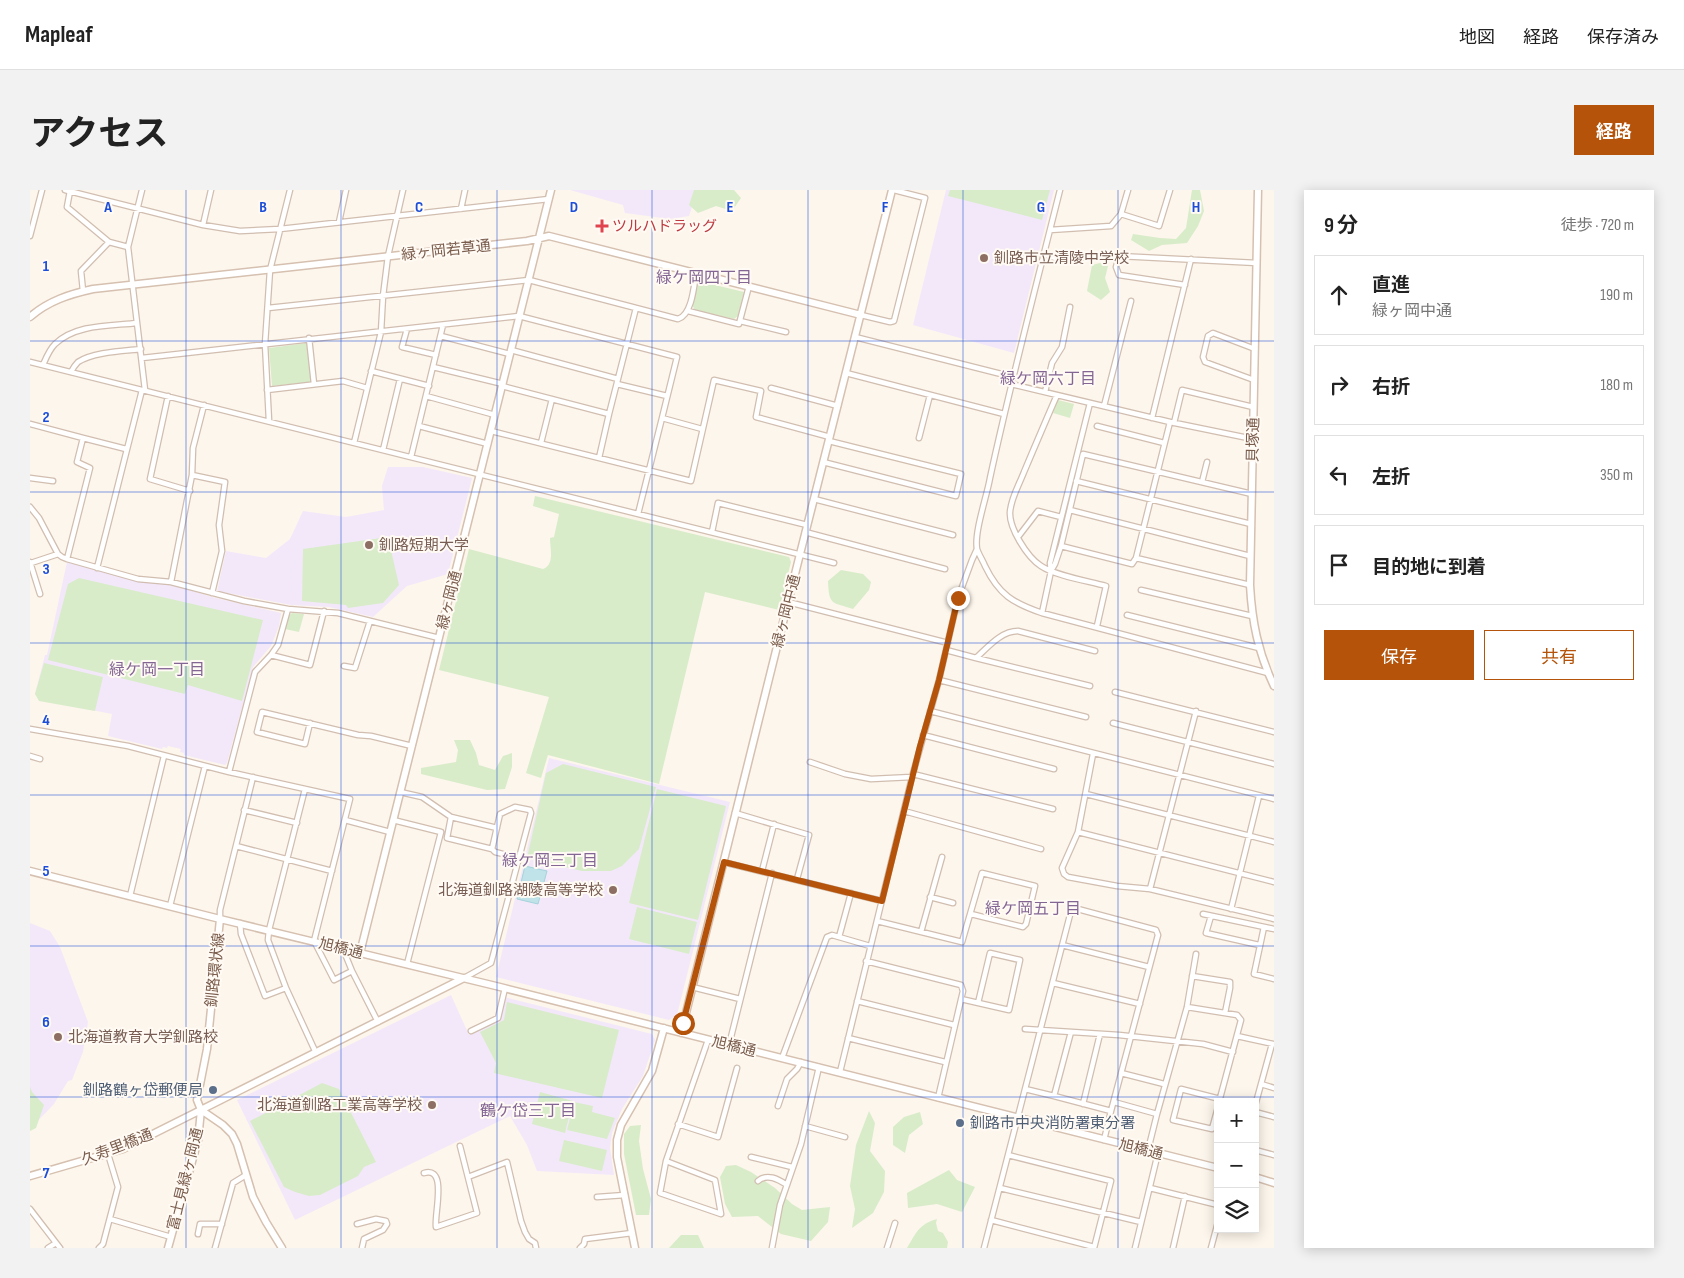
<!DOCTYPE html>
<html lang="ja">
<head>
<meta charset="utf-8">
<style>
  :root { --surface:#fff; --page:#f2f2f2; --text:#222; --muted:#767676; --line:#e0e0e0; --accent:#b45309 }
  body { margin:0; font-family:"Sofia Sans Condensed","Noto Sans JP",sans-serif; background:var(--page); color:var(--text) }
  .controls { position:absolute; right:15px; bottom:15px; display:grid; overflow:hidden; border-radius:0px; box-shadow:0 2px 12px #0003 }
  .controls button { width:45px; height:45px; display:grid; place-items:center; padding:0; border:0; border-bottom:1px solid var(--line); background:var(--surface); color:var(--text); font:25px sans-serif }
  .stop { position:absolute; width:15px; height:15px; margin:-11px; border:4px solid #b45309; border-radius:50%; background:#fff }
  .stop.end { background:#b45309; border-color:#fff; box-shadow:0 1px 5px #0008 }
  .list { margin:0; padding:0; list-style:none }
  h2 { display:flex; justify-content:space-between; align-items:center; height:65px; margin:0; padding:0 20px; font-size:21px }
  h2 small { font-size:16px; font-weight:400; color:var(--muted) }
  .list li { display:grid; grid-template-columns:32px 1fr auto; gap:15px; align-items:center; box-sizing:border-box; height:80px; margin:0 10px 10px; padding:0 10px; border:1px solid var(--line); border-radius:0px }
  .list b { display:block; font-size:19px; white-space:nowrap }
  .list p { margin:0; font-size:16px; white-space:nowrap; color:var(--muted) }
  .list em { font-size:16px; font-style:normal; color:var(--muted) }
  .actions { display:flex; gap:10px; padding:15px 20px }
  .actions a { flex:1; padding:11px 0; border:1px solid var(--accent); border-radius:0px; text-align:center; font-size:18px; color:var(--accent) }
  .actions .main { background:var(--accent); color:#fff }
  .icon { flex:none; width:28px; height:28px; fill:none; stroke:currentColor; stroke-width:2; stroke-linecap:round; stroke-linejoin:round }
  .map { position:relative; flex:none; width:1244px; height:1058px; overflow:hidden; border-radius:0px }
  header { display:flex; align-items:center; gap:30px; box-sizing:border-box; height:70px; padding:0 25px; background:var(--surface); border-bottom:1px solid var(--line) }
  header strong { font-size:24px }
  nav { display:flex; gap:28px; margin-inline-start:auto; font-size:18px }
  .intro { display:flex; align-items:center; justify-content:space-between; box-sizing:border-box; height:120px; padding:0 30px }
  h1 { margin:0; font-size:35px }
  .button { padding:12px 22px; border-radius:0px; background:var(--accent); color:#fff; font-size:18px; font-weight:700 }
  main { display:flex; gap:30px; padding:0 30px }
  aside { flex:1; background:var(--surface); border-radius:0px; box-shadow:0 2px 12px #0003 }
  .map>svg:first-child { display:block }
</style>
</head>
<body>
<header>
<strong>Mapleaf</strong>
<nav><a>地図</a><a>経路</a><a>保存済み</a></nav>
</header>
<div class="intro"><h1>アクセス</h1><a class="button">経路</a></div>
<main>
<div class="map">
<svg width="1244" height="1058" viewBox="0 0 1244 1058">
  <rect width="100%" height="100%" fill="#fdf6ec"/>
  <!-- education -->
  <path fill="#f3e8fa" d="M540 0H668L659 26 640 29 595 23 593 15Z
    M916 0H1024L984 163 883 135Z
    M358 277H393L442 288 418 384 377 396 343 427 299 417 261 415 187 401 196 361 236 368 260 349 273 321 316 327 354 320 352 296Z
    M37 372 105 391 136 394 153 398 182 407 251 423 249 436 241 456 223 477 197 573 195 575 154 565V563L150 562 151 559 138 556 137 558 133 557 132 559 78 546 82 524 10 510 5 504 15 465H17Z
    M519 568 700 612 647 825 639 830 466 787Z
    M0 733 20 741 30 757 58 832 53 862 42 890 38 891 24 914 0 939Z
    M421 805 439 845 470 828 474 807 622 844 625 850 613 886 592 919 582 943 580 958 584 985 507 981 497 955 480 926 265 1030 207 910Z"/>
  <!-- green -->
  <path fill="#d8ecc9" d="M664 0H704L711 8 702 21 686 16 668 23 659 15Z
    M920 0H1020L1012 30 918 6Z
    M1162 0H1170L1174 21 1168 36 1157 53 1132 55 1119 61 1101 50 1103 44 1130 48 1146 49 1156 38Z
    M1070 73 1078 76 1075 88 1080 102 1071 110 1057 101 1062 75Z
    M668 91 714 102 708 126 704 129 665 120 662 115Z
    M277 153 281 192 242 196 239 158Z
    M1028 210 1044 214 1040 228 1023 223Z
    M505 306 759 367 761 372 749 420 675 402 629 594 518 565 511 588 496 583 519 507 409 480 439 359 513 379C525 374 520 359 520 348L524 347 529 324 503 316Z
    M358 347 369 395 353 413 318 418 316 415 272 411 273 359Z
    M811 380 833 384 841 392 839 400 823 419C801 412 799 415 798 391Z
    M49 388 233 430 212 511 158 495 155 504 18 470 38 394Z
    M262 423 274 424 269 442 255 439 258 426Z
    M14 473 73 487 65 521 9 511 5 504Z
    M424 550H440L446 563 449 575 465 580 473 566 482 563V577L475 599 457 600 391 584V578L426 572 428 560Z
    M533 574 626 597 609 659 592 676 581 681H552L497 668 516 583Z
    M627 599 696 616 668 730 599 713Z
    M607 717 667 732 659 764 599 749Z
    M477 812 589 840 572 908 464 883 466 873 450 842 474 830Z
    M292 893 309 899 346 972 334 977 328 986 290 1005 279 1006 265 1002 254 997 220 931Z
    M0 897 2 902 14 915 6 938 0 941Z
    M510 902 543 911 535 943 502 934Z
    M544 912 563 916 562 922 585 928 577 949 537 940Z
    M839 921 845 933 840 961 855 981 854 1002 843 1023 822 1038 825 1019 820 996 826 955Z
    M890 922 893 934 879 945 875 963 863 955V937L874 927Z
    M611 935 609 951 613 979 621 1009 619 1025H606L594 964V944L600 936Z
    M534 950 577 960 572 981 529 971Z
    M706 975 721 982 745 998 762 1014 772 1020 800 1017 798 1032 781 1051 751 1044 728 1026 702 1027 695 1014 690 987 696 976Z
    M919 980 927 990 945 997 932 1022 907 1014 878 1018 877 1003Z
    M907 1029 906 1033 908 1041 913 1043 918 1052 917 1058H877C886 1043 889 1034 907 1029Z
    M651 1045H668L674 1058H639Z"/>
  <!-- water -->
  <path fill="#bfe3e8" stroke="#a5d3da" d="M495 676 517 681 508 714 487 709Z"/>
  <g fill="none" stroke-linecap="round" stroke-linejoin="round">
    <!-- street casing -->
    <g stroke="#d1beb0" stroke-width="7">
      <path id="street" d="M35 0 173 35 210 41 250 39 519 9
        M112 0 98 57 115 200
        M1030 0C1006 96 981 191 960 288 957 306 944 342 947 359 949 365 953 371 955 376 969 405 983 413 1012 423L1238 483
        M40 1 37 17 79 52 98 57
        M431 19 435 0
        M1091 24 1098 0
        M309 32 316 0
        M173 35 181 0
        M1020 40 1081 36 1091 24 1129 36 1140 0
        M0 46 12 0
        M1013 64 1032 70 1064 66H1089L1227 73
        M1089 66 1086 77 1089 85 1155 95
        M53 101 51 81 79 52
        M238 118 499 90 648 129C662 125 664 96 666 83
        M658 121 709 134 719 96
        M831 125 860 132 864 131 895 8 864 0
        M710 131 756 142
        M377 139 372 157 406 165
        M411 146 480 164
        M825 147 983 187
        M279 148 284 194
        M481 160 588 189
        M112 168 489 126 647 167 632 228
        M0 172 804 373
        M13 175C16 168 19 160 25 154 46 134 80 136 107 133
        M403 177 473 194
        M341 181 399 196
        M41 182C43 178 45 175 48 172 63 162 93 161 111 159
        M816 183 974 224
        M1224 190 1175 172 1173 167 1178 146 1183 143 1225 159
        M587 194 637 206
        M981 194 1140 232 1223 249
        M472 196 579 224 606 118
        M741 198 808 216
        M237 200 313 191 337 198
        M1015 202 1022 173 1032 157 1040 117
        M1027 205C1016 230 1005 256 994 282 989 295 981 308 980 322 979 338 997 367 1011 376 1026 386 1058 391 1076 396L1067 436
        M138 206 120 289 160 301
        M396 206 465 225
        M1074 216 1101 111
        M1122 228 1161 69
        M239 231 235 154 240 80 260 0
        M1144 233 1152 200 1223 217
        M0 234 53 248 47 272 60 278 37 369
        M389 236 458 254
        M1067 236 1134 253
        M461 241 661 291 684 190 731 201 726 227 800 247
        M53 248 96 259
        M889 248 900 205
        M324 253 351 142 353 106 358 66 373 0
        M511 253 522 209
        M353 260 370 189
        M381 267 413 135
        M569 268 579 224
        M793 272 926 306 931 284 799 251
        M162 285 195 292 189 335 192 361 182 403
        M0 288 23 291
        M1046 291 1221 334
        M1172 292 1177 272
        M784 309 923 345
        M0 317 9 328 28 364 32 367 37 369 108 389 141 392 214 411 258 419 308 423 409 448
        M1040 320 1220 366
        M608 324 632 228 672 239
        M682 342 688 313 777 335
        M775 342 915 379
        M988 347 1008 321 1031 327
        M1031 356 1102 374 1106 368 1220 395
        M1106 368 1140 232
        M0 372 10 404
        M1 373 28 364
        M67 378 112 200
        M1021 381 1025 374 1031 356 1053 264 1222 304
        M141 392 162 285 163 258 174 215
        M1111 400 1222 426
        M758 412 918 453
        M1012 423 1021 381 1020 373 1060 213
        M1097 425 1229 458
        M916 460 946 468C958 457 971 441 988 441L1065 461
        M241 465 280 475 294 421
        M946 468 1060 496
        M314 476 325 478 340 431
        M909 490 1056 527
        M1085 502 1244 542
        M900 521 1244 609
        M280 533 275 554 227 542 232 522 328 545 341 546 382 556
        M1083 533 1244 574
        M0 539 98 556 199 582 320 609 284 751 304 790 322 781
        M893 545 1024 579
        M1063 564 1048 642 1032 678 1034 684 1038 687 1087 696 1120 699 1244 729
        M0 566 10 569
        M780 572 815 584 841 589 882 587
        M199 582 225 482 241 465 248 455 258 419
        M883 584 1023 619
        M275 599 239 740 238 750 256 798 286 863
        M370 602 392 607 421 627 467 638
        M1056 604 1244 652
        M214 620 267 633
        M874 621 1011 659
        M705 623 779 645 767 689
        M421 627 417 648 462 659 470 624 485 617 500 620 501 623 461 773 434 788
        M315 630 360 642
        M363 630 411 642 377 774
        M1048 642 1244 692
        M206 656 302 681
        M462 659 465 662 489 668
        M693 672 852 711
        M732 681 744 634
        M1120 699 1166 521
        M100 706 134 566
        M900 707 923 713
        M140 716 175 576
        M1201 719 1229 606
        M1173 724 1244 739
        M1181 726 1176 743 1229 755
        M190 729V720L223 587
        M847 731 932 752 952 683 1005 696 996 734 993 737 941 724
        M210 733 211 744 235 806 256 798
        M1234 737 1224 784 1244 789
        M891 742 912 667
        M809 747 821 703
        M1032 755 1119 777
        M313 759 322 781 348 832
        M836 771 931 795 933 801 908 908
        M1162 786 1200 792V798L1195 823
        M1023 793 1110 814
        M662 797 710 809
        M931 809 979 820 990 770 960 763 948 813
        M827 811 924 835
        M1157 817 1207 825 1211 830 1189 912
        M995 839 1089 845 1173 854 1203 862
        M441 841 468 828 475 798
        M1207 846 1243 854
        M818 848 915 872
        M699 855 742 683
        M752 868 797 747 802 745 840 756
        M810 882 882 587 909 490 928 408 942 370 947 359
        M1091 883 1134 894
        M1231 894 1244 898
        M995 899 1024 906
        M1084 912 1127 924 1157 817 1166 764
        M1053 914 1070 844
        M748 916 757 889 767 879 771 872
        M1225 916 1242 854
        M1188 917 1182 939 1143 930 1151 899 1190 909
        M1225 922 1244 927
        M648 934 688 947 707 878
        M775 936 815 947
        M1074 950 1081 921
        M1118 960 1127 924
        M1225 960 1244 965
        M978 965 1081 991 1064 1058
        M721 967 762 977
        M636 971 685 990 691 1024 630 1003 636 971 678 850
        M394 983C418 976 404 1024 406 1037L447 1023 430 956
        M438 987 477 972 491 1031 495 1042 499 1049 505 1053 506 1058
        M728 991C737 983 748 989 757 995
        M970 998 1111 1032
        M1120 998 1188 1015
        M567 1007 595 1005
        M0 1019 30 1058
        M80 1029 141 1047
        M961 1030 1064 1057
        M327 1034 346 1029 356 1031 357 1034 353 1040 334 1049 332 1058
        M168 1044 170 1034H192
        M18 1058 26 1053
        M69 1058 73 1054 88 997 78 964
        M185 1058 203 993 216 985
        M550 1058 554 1054 555 1049 602 1043
        M742 1058 750 1015 771 954 789 877
        M857 1058 865 1033
        M954 1058 1041 721 1044 718 1126 740 1128 745 1081 921 1024 906 1041 842
        M1105 1058 1128 963
        M1143 1058 1155 1006
        M1181 1058 1188 1032"/>
    </g>
    <!-- secondary casing -->
    <g stroke="#d6c0b0" stroke-width="9">
      <path id="secondary" d="M1228 0 1220 395C1222 432 1228 462 1244 496
        M0 127C18 111 40 104 63 99L497 51 519 46 831 125
        M0 681 190 729 177 859 167 910 171 920 193 935 202 944 207 954 223 1007 236 1032 252 1058
        M190 729 470 797 1188 978
        M330 763 521 0
        M651 843 770 364 862 0
        M0 986 93 959 434 788
        M1225 987 1244 993
        M138 1058 168 950 171 920
        M605 1058 587 967V950L591 935 622 881 634 838"/>
    </g>
    <!-- street -->
    <use href="#street" stroke="#fff" stroke-width="4.5"/>
    <!-- secondary -->
    <use href="#secondary" stroke="#fff" stroke-width="6"/>
  </g>
  <g fill="none" stroke-linecap="round" stroke-linejoin="round">
    <!-- route -->
    <path stroke="#b45309" stroke-width="6" d="M653 833 694 672 852 711 890 556 909 490 928 408"/>
  </g>
  <!-- grid -->
  <path fill="none" stroke="#1d4ed8" stroke-width="1" stroke-opacity="0.55" d="M156 0V1058M311 0V1058M467 0V1058M622 0V1058M778 0V1058M933 0V1058M1088 0V1058M0 151H1244M0 302H1244M0 453H1244M0 605H1244M0 756H1244M0 907H1244"/>
  <!-- markers -->
  <path fill="#e0444e" stroke="#fffaf3" stroke-width="2" d="M569.5 28.5h5v5h5v5h-5v5h-5v-5h-5v-5h5z"/>
  <g fill="#8d6e63" stroke="#fffaf3" stroke-width="2">
    <circle cx="954" cy="68" r="5"/>
    <circle cx="339" cy="355" r="5"/>
    <circle cx="583" cy="700" r="5"/>
    <circle cx="28" cy="847" r="5"/>
    <circle cx="402" cy="915" r="5"/>
  </g>
  <g fill="#5c6f8a" stroke="#fffaf3" stroke-width="2">
    <circle cx="183" cy="900" r="5"/>
    <circle cx="930" cy="933" r="5"/>
  </g>
  <g text-anchor="middle" stroke-width="4" stroke-linejoin="round" paint-order="stroke">
    <!-- health labels -->
    <g font-size="15" fill="#be3a42" stroke="#fffaf3" text-anchor="start">
      <text x="582" y="41">ツルハドラッグ</text>
    </g>
    <!-- street labels -->
    <g font-size="15" fill="#7a5c4d" stroke="#fffaf3">
      <text transform="translate(416 60) rotate(-6)" y="5">緑ヶ岡若草通</text>
      <text transform="translate(1223 250) rotate(-89)" y="5">貝塚通</text>
      <text transform="translate(419 410) rotate(-76)" y="5">緑ヶ岡通</text>
      <text transform="translate(756 421) rotate(-76)" y="5">緑ヶ岡中通</text>
      <text transform="translate(311 758) rotate(14)" y="5">旭橋通</text>
      <text transform="translate(185 780) rotate(-84)" y="5">釧路環状線</text>
      <text transform="translate(704 856) rotate(14)" y="5">旭橋通</text>
      <text transform="translate(87 957) rotate(-21)" y="5">久寿里橋通</text>
      <text transform="translate(1111 959) rotate(14)" y="5">旭橋通</text>
      <text transform="translate(155 989) rotate(-76)" y="5">富士見緑ヶ岡通</text>
    </g>
    <!-- education labels -->
    <g font-size="15" fill="#785e54" stroke="#fffaf3" text-anchor="start">
      <text x="964" y="73">釧路市立清陵中学校</text>
      <text x="349" y="360">釧路短期大学</text>
      <text x="573" y="705" text-anchor="end">北海道釧路湖陵高等学校</text>
      <text x="38" y="852">北海道教育大学釧路校</text>
      <text x="392" y="920" text-anchor="end">北海道釧路工業高等学校</text>
    </g>
    <!-- service labels -->
    <g font-size="15" fill="#4e5e75" stroke="#fffaf3" text-anchor="end">
      <text x="173" y="905">釧路鶴ヶ岱郵便局</text>
      <text x="940" y="938" text-anchor="start">釧路市中央消防署東分署</text>
    </g>
    <!-- neighbourhood labels -->
    <g font-size="16" fill="#846695" stroke="#fffaf3">
      <text x="674" y="93">緑ケ岡四丁目</text>
      <text x="1018" y="194">緑ケ岡六丁目</text>
      <text x="127" y="485">緑ケ岡一丁目</text>
      <text x="520" y="676">緑ケ岡三丁目</text>
      <text x="1003" y="724">緑ケ岡五丁目</text>
      <text x="498" y="926">鶴ケ岱三丁目</text>
    </g>
  </g>
  <g font-size="16" text-anchor="middle" font-weight="bold" fill="#1d4ed8" stroke="#fffaf3" stroke-width="4" stroke-linejoin="round" paint-order="stroke">
    <text x="78" y="22">A</text>
    <text x="233" y="22">B</text>
    <text x="389" y="22">C</text>
    <text x="544" y="22">D</text>
    <text x="700" y="22">E</text>
    <text x="855" y="22">F</text>
    <text x="1011" y="22">G</text>
    <text x="1166" y="22">H</text>
    <text x="16" y="81">1</text>
    <text x="16" y="232">2</text>
    <text x="16" y="384">3</text>
    <text x="16" y="535">4</text>
    <text x="16" y="686">5</text>
    <text x="16" y="837">6</text>
    <text x="16" y="988">7</text>
  </g>
</svg>
<div class="controls">
<button>+</button>
<button>−</button>
<button><svg class="icon" aria-label="layers" viewBox="0 0 24 24"><path d="M12 4l9 5-9 5-9-5zM3 14l9 5 9-5"/></svg></button>
</div>
<div class="stop" style="left:653px;top:833px"></div>
<div class="stop end" style="left:928px;top:408px"></div>
</div>
<aside>
<h2>9 分<small>徒歩 · 720 m</small></h2>
<ul class="list">
<li><svg class="icon" aria-label="ahead" viewBox="0 0 24 24"><path d="M12 20V5M6 11l6-6 6 6"/></svg><div><b>直進</b><p>緑ヶ岡中通</p></div><em>190 m</em></li>
<li><svg class="icon" aria-label="right" viewBox="0 0 24 24"><path d="M7 20v-9h11M14 6l5 5-5 5"/></svg><div><b>右折</b></div><em>180 m</em></li>
<li><svg class="icon" aria-label="left" viewBox="0 0 24 24"><path d="M17 20v-9H6M10 6l-5 5 5 5"/></svg><div><b>左折</b></div><em>350 m</em></li>
<li><svg class="icon" aria-label="arrive" viewBox="0 0 24 24"><path d="M6 21V4h12l-3 4 3 4H6"/></svg><div><b>目的地に到着</b></div></li>
</ul>
<div class="actions"><a class="main">保存</a><a>共有</a></div>
</aside>
</main>
</body>
</html>
